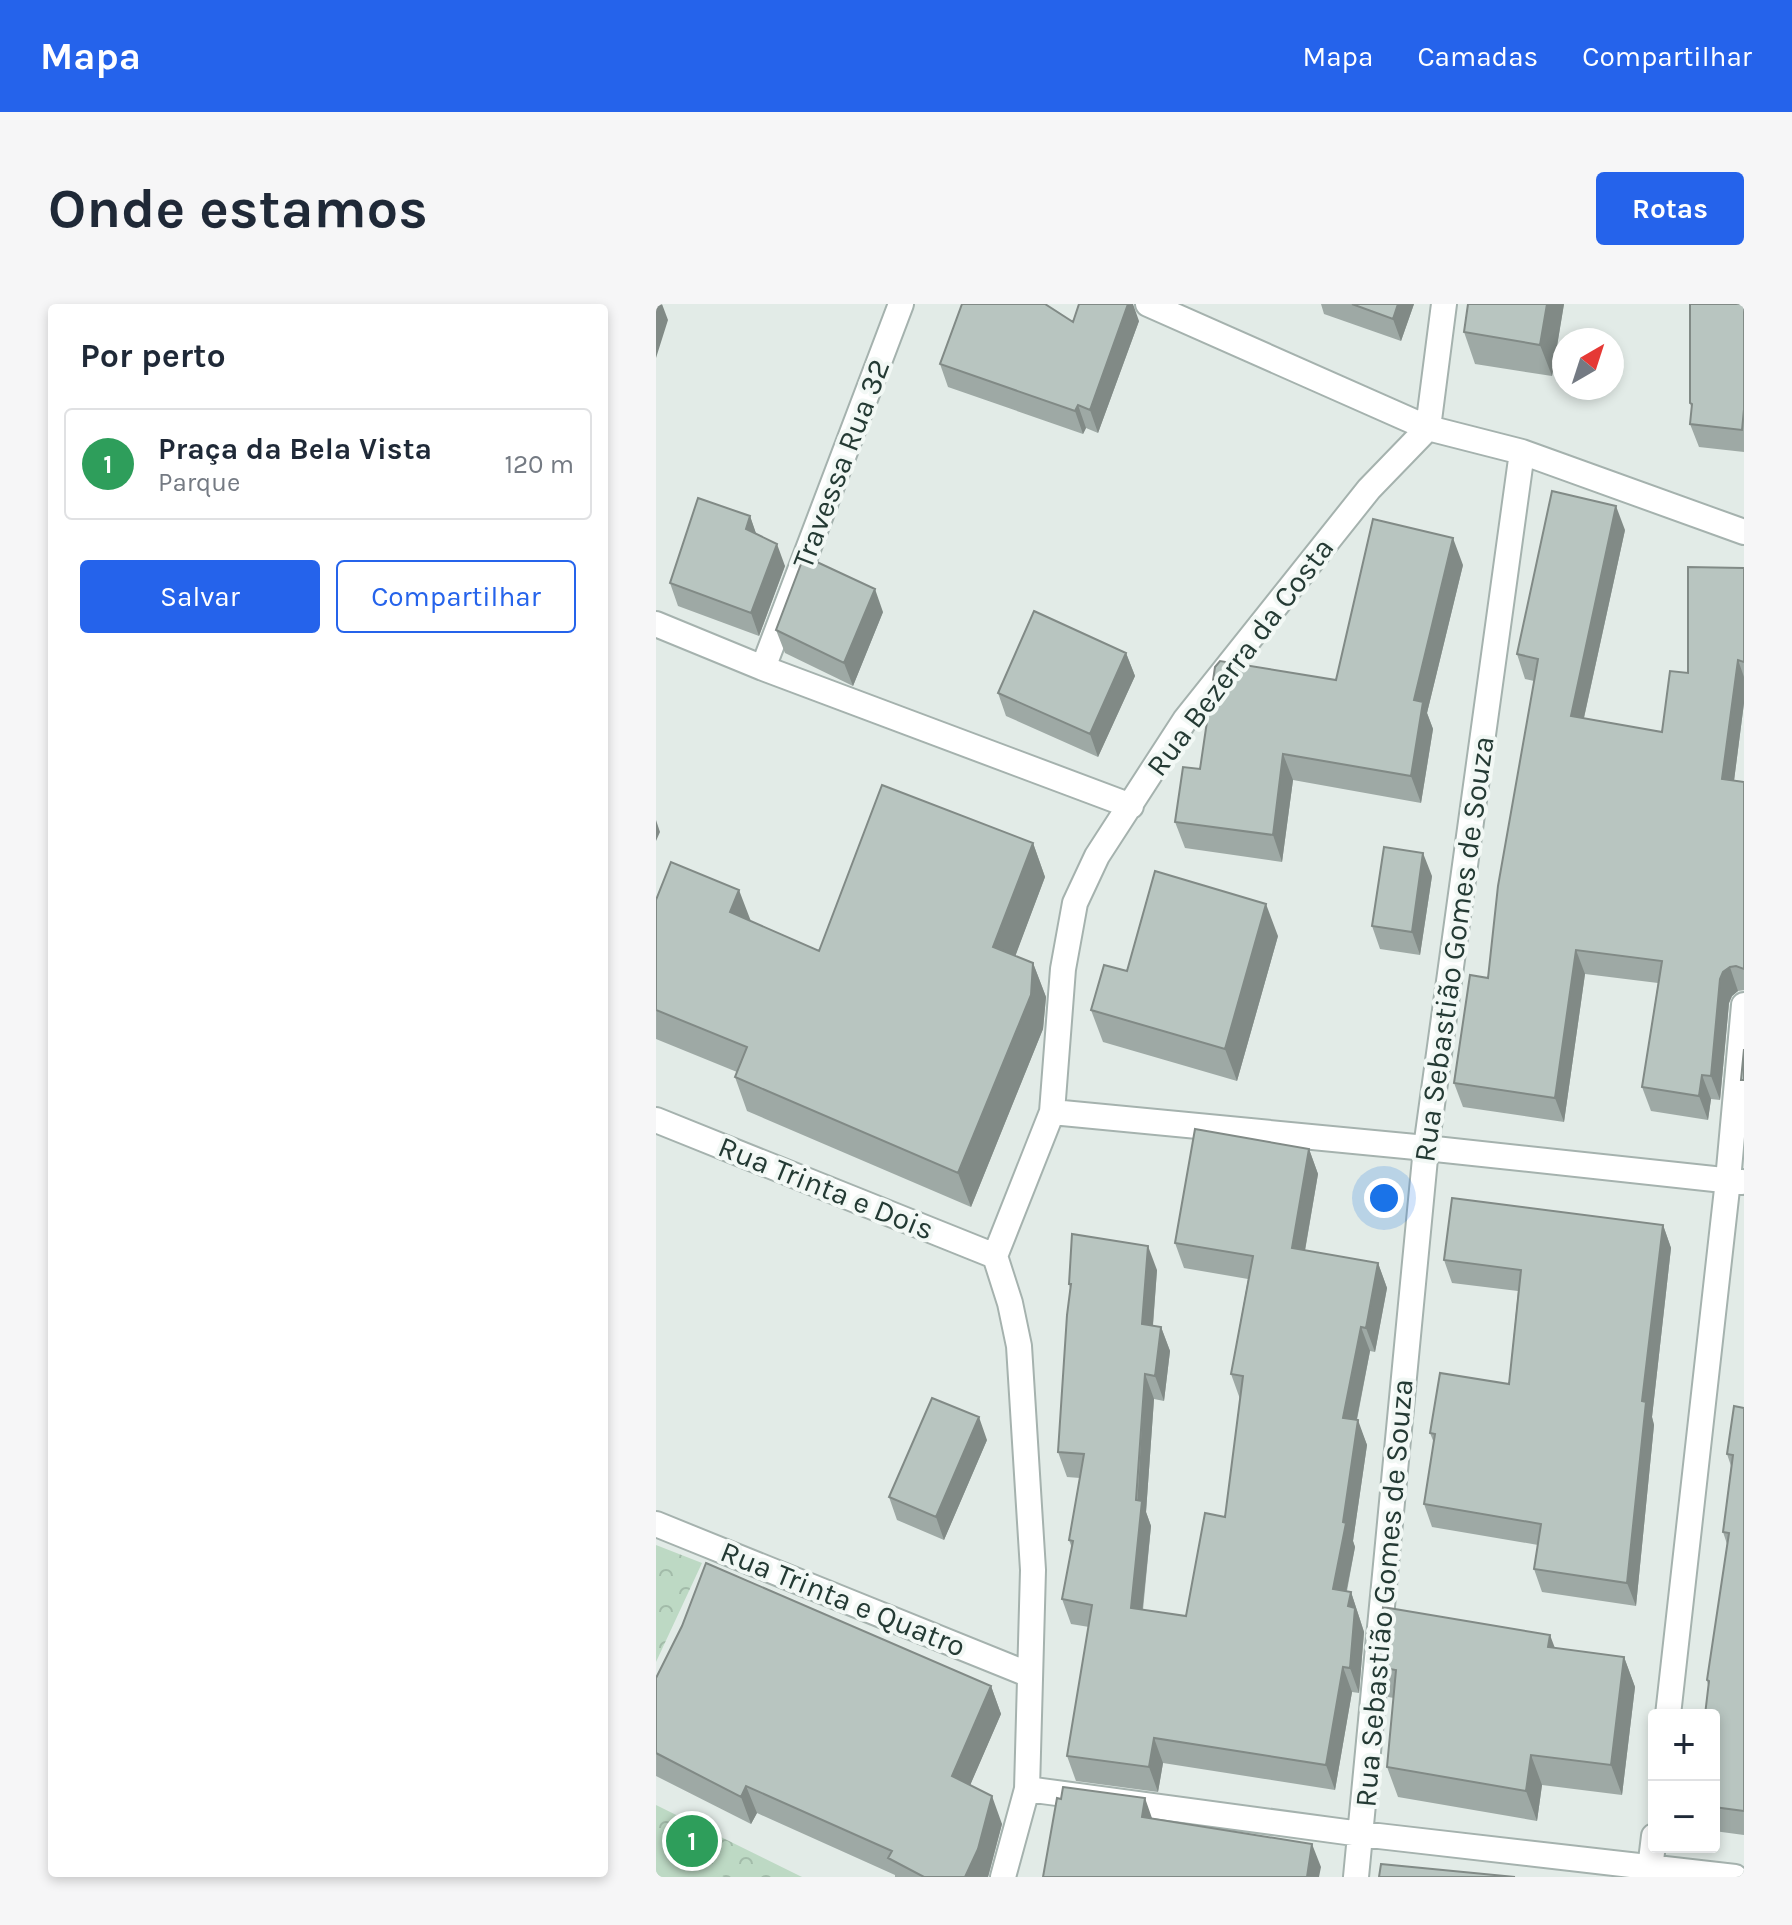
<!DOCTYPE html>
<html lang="pt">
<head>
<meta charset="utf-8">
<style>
  :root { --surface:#fff; --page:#f6f6f7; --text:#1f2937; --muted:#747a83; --line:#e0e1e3; --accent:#2563eb }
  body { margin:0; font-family:Karla,sans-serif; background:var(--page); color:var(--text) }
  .controls { position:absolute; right:24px; bottom:24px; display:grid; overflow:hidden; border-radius:8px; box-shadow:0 4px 12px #0003 }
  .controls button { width:72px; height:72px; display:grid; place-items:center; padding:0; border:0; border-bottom:2px solid var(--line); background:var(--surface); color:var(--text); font:40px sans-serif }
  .compass { position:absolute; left:896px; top:24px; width:72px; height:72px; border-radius:50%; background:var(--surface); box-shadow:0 4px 12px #0003; rotate:39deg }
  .you { position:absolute; left:728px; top:894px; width:28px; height:28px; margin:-20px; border:6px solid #fff; border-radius:50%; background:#1a73e8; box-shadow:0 0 0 12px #1a73e833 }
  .badge { display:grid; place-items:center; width:52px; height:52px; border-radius:50%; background:var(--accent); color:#fff; font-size:26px; font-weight:700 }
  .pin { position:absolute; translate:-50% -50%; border:4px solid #fff; box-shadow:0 2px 8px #0006 }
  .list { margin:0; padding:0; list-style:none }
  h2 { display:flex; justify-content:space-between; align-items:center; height:104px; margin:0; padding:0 32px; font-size:34px }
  h2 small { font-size:26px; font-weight:400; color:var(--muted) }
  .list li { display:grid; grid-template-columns:52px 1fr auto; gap:24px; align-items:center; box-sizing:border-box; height:112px; margin:0 16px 16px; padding:0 16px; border:2px solid var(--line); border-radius:8px }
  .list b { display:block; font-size:30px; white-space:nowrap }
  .list p { margin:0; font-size:26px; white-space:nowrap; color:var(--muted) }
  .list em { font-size:26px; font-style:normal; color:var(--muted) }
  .actions { display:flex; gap:16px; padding:24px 32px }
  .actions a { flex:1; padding:18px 0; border:2px solid var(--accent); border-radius:8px; text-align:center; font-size:28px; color:var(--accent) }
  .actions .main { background:var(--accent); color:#fff }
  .map { position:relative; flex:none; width:1088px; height:1573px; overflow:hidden; border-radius:8px }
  header { display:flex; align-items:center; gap:48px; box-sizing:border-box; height:112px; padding:0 40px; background:var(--accent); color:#fff }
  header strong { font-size:38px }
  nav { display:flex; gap:44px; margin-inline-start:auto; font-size:28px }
  .intro { display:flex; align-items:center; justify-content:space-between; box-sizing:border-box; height:192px; padding:0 48px }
  h1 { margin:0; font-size:56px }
  .button { padding:20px 36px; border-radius:8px; background:var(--accent); color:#fff; font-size:28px; font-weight:700 }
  main { display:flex; gap:48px; padding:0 48px }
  aside { flex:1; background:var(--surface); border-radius:8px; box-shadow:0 4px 12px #0003 }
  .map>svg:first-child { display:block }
</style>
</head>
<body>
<header>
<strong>Mapa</strong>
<nav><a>Mapa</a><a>Camadas</a><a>Compartilhar</a></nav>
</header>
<div class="intro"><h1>Onde estamos</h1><a class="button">Rotas</a></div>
<main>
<aside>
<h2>Por perto<small></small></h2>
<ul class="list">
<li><span class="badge" style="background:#2e9e5b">1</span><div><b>Praça da Bela Vista</b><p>Parque</p></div><em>120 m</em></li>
</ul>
<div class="actions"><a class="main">Salvar</a><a>Compartilhar</a></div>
</aside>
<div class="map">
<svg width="1088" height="1573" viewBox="0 0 1088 1573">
  <defs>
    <pattern id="forest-crowns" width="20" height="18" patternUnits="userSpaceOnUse" patternTransform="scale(2)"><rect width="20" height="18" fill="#bdd9c4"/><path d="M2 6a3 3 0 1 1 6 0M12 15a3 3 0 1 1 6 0" fill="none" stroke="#a2bba9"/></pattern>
  </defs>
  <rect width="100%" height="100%" fill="#e2ebe7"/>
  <!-- forest -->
  <path fill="url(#forest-crowns)" d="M0 1241 46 1259 0 1358Z
    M0 1501 146 1573H0Z"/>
  <!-- pitch -->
  <path fill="#bdd9c4" d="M0 1538 68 1573H0Z"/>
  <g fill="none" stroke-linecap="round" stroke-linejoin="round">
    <!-- minor casing -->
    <g stroke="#a5b2ae" stroke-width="28">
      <path id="minor" d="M492 0 772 124 866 148 1088 228
        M0 320 107 364 475 502
        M107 364 245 0
        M396 808 770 844 1086 878
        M0 816 339 952
        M339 952 396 808 407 665 419 599 441 552 529 416 713 185 772 124 788 0
        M339 952 354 999 363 1042 377 1266 371 1485 347 1573
        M0 1220 374 1371
        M1012 1411 1072 876 1088 701
        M371 1485 705 1530 1079 1573
        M700 1573 770 844 866 148
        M993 1573 998 1532"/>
    </g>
    <!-- minor -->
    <use href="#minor" stroke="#fff" stroke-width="24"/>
  </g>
  <!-- wall -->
  <path fill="#9ea9a5" d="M665 0H758L745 37 668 10Z
    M908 0 896 72 819 60 808 28Z
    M1088 0V148L1043 143 1034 120 1036 105 1034 99Z
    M483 17 442 129 430 124 427 130 292 83 284 60 417 18Z
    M94 212 100 230 129 262 103 332 22 302 14 279Z
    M969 226 928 414 1006 428 1032 369 1088 264V399L1078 477 1088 480V686L1082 687 1076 692 1073 699 1064 796 1055 795 1052 816 995 807 986 783 1002 679 929 670 908 818 807 803 798 779 832 674 878 377 869 375 861 350Z
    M807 261 771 409 777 425 765 499 637 476 626 558 529 544 519 518 544 465 680 376Z
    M227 308 197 382 129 349 120 326Z
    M470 349 479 372 442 453 350 412 342 389Z
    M377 539 389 573 359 652 377 659 390 693 387 725 315 903 91 807 79 773 81 768 0 735V596L95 617 163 647Z
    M776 572 764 651 724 645 716 622Z
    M622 632 581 777 447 738 435 706 471 667Z
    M653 845 662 870 649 947 722 959 731 984 719 1048 714 1047 701 1116 711 1141 697 1237 699 1243 691 1287 695 1288 708 1328 703 1389 696 1388 679 1486 507 1459 502 1488 420 1477 411 1452 433 1323 415 1320 406 1295 416 1244 413 1236 424 1174 411 1173 402 1148 414 984 413 980 501 966 497 1022 505 1023 514 1047 508 1097 498 1095 490 1208 495 1222 487 1306 530 1312 569 1213 584 1095 575 1070 592 975 528 964 519 939Z
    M1007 921 1015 944 996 1113 998 1121 980 1302 886 1288 878 1265 882 1241 776 1223 768 1200 778 1139 774 1129 853 1080 862 987 796 979 788 956Z
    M1088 1104V1531L1058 1527V1411L1051 1376 1071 1240 1067 1228 1075 1162 1071 1150Z
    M331 1136 288 1236 241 1216 233 1193Z
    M899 1344 968 1353 979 1383 966 1491 886 1481 881 1517 742 1493 731 1463 738 1394 732 1393 722 1363Z
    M0 1374 335 1382 345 1410 314 1481 346 1520 332 1573H239V1571L101 1509 95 1520 0 1472Z"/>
  <!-- shaded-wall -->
  <path fill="#818a86" d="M2 0H6L12 16 0 54V5Z
    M472 0H477L483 17 442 129 434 106Z
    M742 0H758L745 37 737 15Z
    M891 0H908L896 72 884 41Z
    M422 101 430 124 427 130 419 107Z
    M960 202 969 226 923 436 915 412Z
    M94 212 102 235 90 225Z
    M797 234 807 261 771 409 777 425 765 499 755 472 758 396Z
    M121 240 129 262 103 332 95 309Z
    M219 285 227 308 197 382 188 359Z
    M470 349 479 372 442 453 434 430Z
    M1082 356 1088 373V399L1075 500 1066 475Z
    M627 450 637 476 626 558 617 531Z
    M0 516 4 528 0 537Z
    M377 539 389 573 350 677 337 643Z
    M767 549 776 572 764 651 756 628Z
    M83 586 96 620 74 608Z
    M610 600 622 632 581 777 569 745Z
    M920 646 929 670 908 818 899 794Z
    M377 659 390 693 387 725 315 903 302 869Z
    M1074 663 1082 687 1076 692 1073 699 1064 796 1055 772 1064 675 1067 668Z
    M1046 771 1055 795 1052 816 1043 792Z
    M653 845 662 870 645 969 636 944Z
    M1007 921 1015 944 996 1113 998 1121 980 1302 971 1279 986 1097Z
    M492 942 501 966 495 1045 486 1020Z
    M722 959 731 984 719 1048 710 1024Z
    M505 1023 514 1047 508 1097 499 1072Z
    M705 1023 714 1047 696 1139 687 1114Z
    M489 1070 498 1095 490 1208 495 1222 484 1329 475 1304Z
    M323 1113 331 1136 288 1236 280 1213Z
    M702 1116 711 1141 697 1237 699 1243 686 1309 677 1285Z
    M695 1288 708 1328 703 1389 694 1364 692 1302Z
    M894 1331 905 1360 892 1343Z
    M968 1353 979 1383 966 1491 955 1461Z
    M687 1363 696 1388 679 1486 670 1461Z
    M335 1382 345 1410 306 1500 296 1472Z
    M498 1434 507 1459 502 1488 493 1463Z
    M875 1451 886 1481 881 1517 870 1487Z
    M90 1482 101 1509 95 1520 85 1493Z
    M336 1492 346 1520 332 1573H309Z
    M489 1494 497 1517 486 1513Z
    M656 1540 665 1563 663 1573H651Z"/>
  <!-- building -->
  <path fill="#b8c5c0" stroke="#818a86" stroke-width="2" d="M306 0H389L417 18 423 0H472L434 106 422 101 419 107 284 60Z
    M696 0H742L737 15Z
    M812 0H891L884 41 808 28Z
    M1034 0H1088V105L1086 126 1034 120 1036 100 1034 99Z
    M896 187 960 202 915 412 1006 428 1014 367 1032 369V263L1088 264V358L1082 356 1066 475 1088 478V665L1080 662 1074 663 1067 668 1064 675 1055 772 1046 771 1043 792 986 783 1006 657 920 646 899 794 798 779 814 671 832 674 842 582 882 355 861 350Z
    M42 194 94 212 90 225 121 240 95 309 14 279Z
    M717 215 797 234 758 396 767 398 755 472 627 450 617 531 519 518 527 463 544 465 559 363 564 357 680 376Z
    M148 252 219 285 188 359 120 326Z
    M378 307 470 349 434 430 342 389Z
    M226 481 377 539 337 643 377 659 375 691 302 869 79 773 91 743 0 706V596L15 558 83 586 74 608 163 647Z
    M728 543 767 549 756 628 716 622Z
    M499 567 610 600 569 745 435 706 448 661 471 667Z
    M1088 745V776H1085Z
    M539 825 653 845 636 944 722 959 710 1024 705 1023 687 1114 702 1116 687 1218 690 1219 677 1285 695 1288 692 1302 699 1304 694 1364 687 1363 670 1461 498 1434 493 1463 411 1452 436 1301 406 1295 417 1237 413 1236 428 1150 402 1148 411 1011 415 980H413L416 930 492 942 486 1020 505 1023 499 1072 489 1070 480 1196 486 1197 475 1304 530 1312 549 1209 569 1213 587 1072 575 1070 597 952 519 939Z
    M796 894 1007 921 986 1097 990 1098 971 1279 878 1265 885 1220 768 1200 779 1130 774 1129 784 1069 853 1080 865 966 788 956Z
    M276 1094 323 1113 280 1213 233 1193Z
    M1078 1102 1088 1104V1507L1058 1503V1411H1049L1053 1377 1051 1376 1073 1229 1067 1228 1077 1151 1071 1150Z
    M50 1259 335 1382 296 1472 336 1492 322 1545 309 1573H268L232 1554 236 1547 90 1482 85 1493 0 1449V1374L26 1322Z
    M727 1303 894 1331 892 1343 968 1353 955 1461 875 1451 870 1487 731 1463 740 1366 722 1363Z
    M407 1483 489 1494 486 1513 656 1540 651 1573H387L401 1494 405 1495Z
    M725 1560 859 1573H723Z"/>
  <g text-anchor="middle" stroke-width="8" stroke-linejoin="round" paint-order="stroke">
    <!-- street labels -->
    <g font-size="30" fill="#243a34" stroke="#f2f8f5">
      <text transform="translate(185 160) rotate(-69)" y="10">Travessa Rua 32</text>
      <text transform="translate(584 353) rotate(-53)" y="10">Rua Bezerra da Costa</text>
      <text transform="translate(798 645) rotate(-82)" y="10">Rua Sebastião Gomes de Souza</text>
      <text transform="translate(170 884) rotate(22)" y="10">Rua Trinta e Dois</text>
      <text transform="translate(728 1289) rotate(-85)" y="10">Rua Sebastião Gomes de Souza</text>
      <text transform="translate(187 1295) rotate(22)" y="10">Rua Trinta e Quatro</text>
    </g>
  </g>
</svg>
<div class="controls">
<button>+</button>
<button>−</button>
</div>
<svg class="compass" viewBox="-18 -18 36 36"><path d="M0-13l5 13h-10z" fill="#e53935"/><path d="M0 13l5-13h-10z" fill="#747a83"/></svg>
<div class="you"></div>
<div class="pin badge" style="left:36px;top:1537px;background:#2e9e5b">1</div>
</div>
</main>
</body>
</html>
